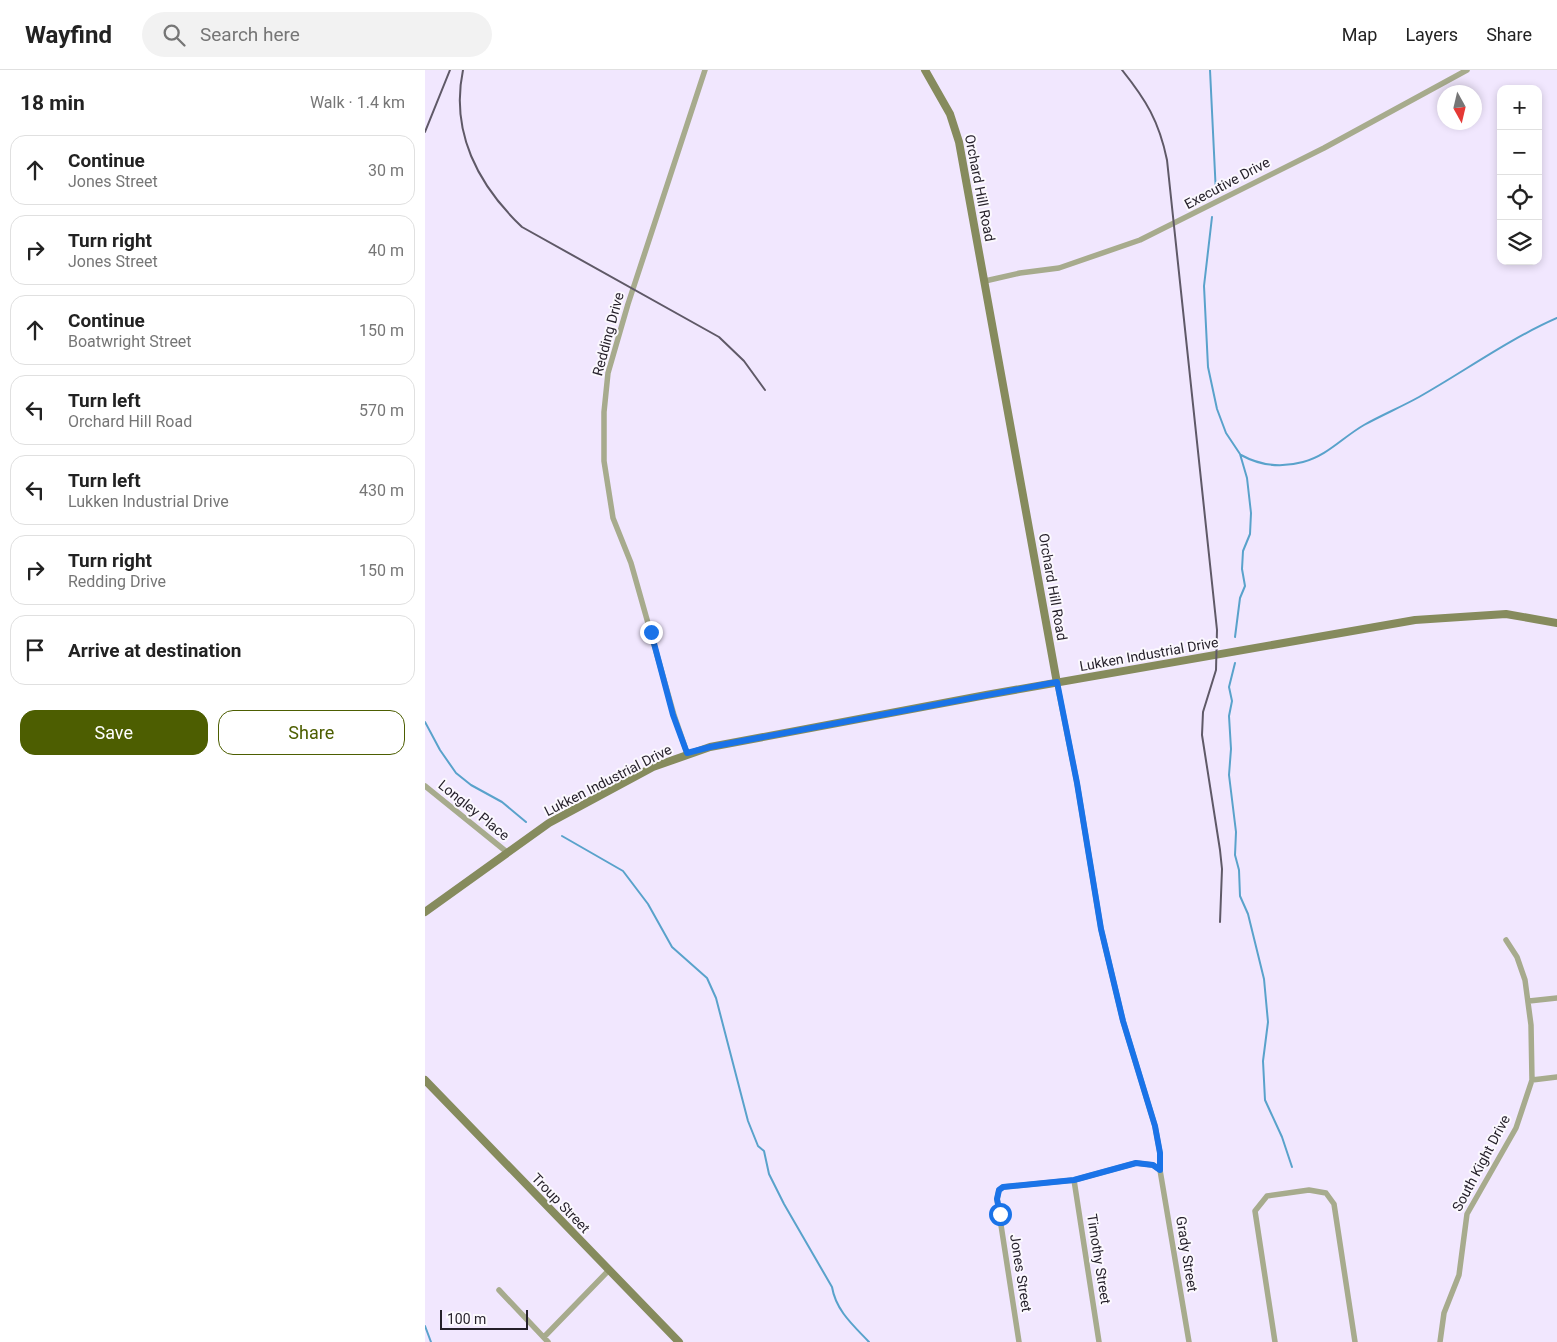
<!DOCTYPE html>
<html lang="en">
<head>
<meta charset="utf-8">
<style>
  :root { --surface:#fff; --page:#f2f2f2; --text:#222; --muted:#767676; --line:#e0e0e0; --accent:#4d5e01 }
  body { margin:0; font-family:Roboto,sans-serif; background:var(--page); color:var(--text) }
  .controls { position:absolute; right:15px; top:15px; display:grid; overflow:hidden; border-radius:10px; box-shadow:0 2px 8px #0003 }
  .controls button { width:45px; height:45px; display:grid; place-items:center; padding:0; border:0; border-bottom:1px solid var(--line); background:var(--surface); color:var(--text); font:25px sans-serif }
  .compass { position:absolute; left:1012px; top:15px; width:45px; height:45px; border-radius:50%; background:var(--surface); box-shadow:0 2px 8px #0003; rotate:172deg }
  .scale { position:absolute; left:15px; bottom:12px; width:88px; box-sizing:border-box; padding-left:5px; border:2px solid #241f29; border-top:0; font-size:14px; line-height:18px; white-space:nowrap; color:#241f29; -webkit-text-stroke:4px #fbf8fe; paint-order:stroke }
  .stop { position:absolute; width:15px; height:15px; margin:-11px; border:4px solid #1a73e8; border-radius:50%; background:#fff }
  .stop.end { background:#1a73e8; border-color:#fff; box-shadow:0 1px 5px #0008 }
  .list { margin:0; padding:0; list-style:none }
  h2 { display:flex; justify-content:space-between; align-items:center; height:65px; margin:0; padding:0 20px; font-size:21px }
  h2 small { font-size:16px; font-weight:400; color:var(--muted) }
  .list li { display:grid; grid-template-columns:32px 1fr auto; gap:15px; align-items:center; box-sizing:border-box; height:70px; margin:0 10px 10px; padding:0 10px; border:1px solid var(--line); border-radius:15px }
  .list b { display:block; font-size:19px; white-space:nowrap }
  .list p { margin:0; font-size:16px; white-space:nowrap; color:var(--muted) }
  .list em { font-size:16px; font-style:normal; color:var(--muted) }
  .actions { display:flex; gap:10px; padding:15px 20px }
  .actions a { flex:1; padding:11px 0; border:1px solid var(--accent); border-radius:15px; text-align:center; font-size:18px; color:var(--accent) }
  .actions .main { background:var(--accent); color:#fff }
  .icon { flex:none; width:28px; height:28px; fill:none; stroke:currentColor; stroke-width:2; stroke-linecap:round; stroke-linejoin:round }
  .map { position:relative; flex:none; width:1132px; height:1272px; overflow:hidden }
  header { display:flex; align-items:center; gap:30px; box-sizing:border-box; height:70px; padding:0 25px; background:var(--surface); border-bottom:1px solid var(--line) }
  header strong { font-size:24px }
  nav { display:flex; gap:28px; margin-inline-start:auto; font-size:18px }
  .search { width:350px; height:45px; background:var(--page); display:flex; align-items:center; gap:12px; box-sizing:border-box; padding:0 18px; border-radius:28px; color:var(--muted); font-size:19px }
  main { display:flex }
  aside { flex:1; background:var(--surface) }
  .map>svg:first-child { display:block }
</style>
</head>
<body>
<header>
<strong>Wayfind</strong>
<div class="search"><svg class="icon" aria-label="search" viewBox="0 0 24 24"><circle cx="10" cy="10" r="6"/><path d="M15 15l6 6"/></svg>Search here</div>
<nav><a>Map</a><a>Layers</a><a>Share</a></nav>
</header>
<main>
<aside>
<h2>18 min<small>Walk · 1.4 km</small></h2>
<ul class="list">
<li><svg class="icon" aria-label="ahead" viewBox="0 0 24 24"><path d="M12 20V5M6 11l6-6 6 6"/></svg><div><b>Continue</b><p>Jones Street</p></div><em>30 m</em></li>
<li><svg class="icon" aria-label="right" viewBox="0 0 24 24"><path d="M7 20v-9h11M14 6l5 5-5 5"/></svg><div><b>Turn right</b><p>Jones Street</p></div><em>40 m</em></li>
<li><svg class="icon" aria-label="ahead" viewBox="0 0 24 24"><path d="M12 20V5M6 11l6-6 6 6"/></svg><div><b>Continue</b><p>Boatwright Street</p></div><em>150 m</em></li>
<li><svg class="icon" aria-label="left" viewBox="0 0 24 24"><path d="M17 20v-9H6M10 6l-5 5 5 5"/></svg><div><b>Turn left</b><p>Orchard Hill Road</p></div><em>570 m</em></li>
<li><svg class="icon" aria-label="left" viewBox="0 0 24 24"><path d="M17 20v-9H6M10 6l-5 5 5 5"/></svg><div><b>Turn left</b><p>Lukken Industrial Drive</p></div><em>430 m</em></li>
<li><svg class="icon" aria-label="right" viewBox="0 0 24 24"><path d="M7 20v-9h11M14 6l5 5-5 5"/></svg><div><b>Turn right</b><p>Redding Drive</p></div><em>150 m</em></li>
<li><svg class="icon" aria-label="arrive" viewBox="0 0 24 24"><path d="M6 21V4h12l-3 4 3 4H6"/></svg><div><b>Arrive at destination</b></div></li>
</ul>
<div class="actions"><a class="main">Save</a><a>Share</a></div>
</aside>
<div class="map">
<svg width="1132" height="1272" viewBox="0 0 1132 1272">
  <rect width="100%" height="100%" fill="#f1e7fe"/>
  <g fill="none" stroke-linecap="round" stroke-linejoin="round">
    <!-- stream -->
    <path stroke="#59a2cb" stroke-width="2" d="M785 0 791 124
      M787 147 779 216 783 297 792 339 801 363 815 384 822 408 826 443 825 464 818 481 817 499 820 516 815 528 810 567
      M816 385C836 396 856 398 878 392 902 386 918 367 939 355 957 345 976 337 994 327 1040 301 1084 269 1132 248
      M810 593 804 617 807 631 804 646 806 679 804 705 811 762 810 785 814 800 815 826 823 844 839 909 843 952 838 991 840 1030 857 1067 867 1097
      M0 652 15 680 31 703 46 715 77 732 101 752
      M137 766 198 801 223 834 247 877 282 908 291 928 323 1051 333 1076 339 1081 344 1104 359 1134 407 1217C411 1241 429 1256 444 1272
      M0 1256 6 1272"/>
    <!-- street -->
    <path stroke="#a7ab8d" stroke-width="5.5" d="M560 211 595 203 634 198 715 170 899 78 1042 0
      M632 613 652 713 676 859 698 951 730 1056 735 1083V1100L764 1272
      M262 683 249 645 206 493 188 448 179 391V342L183 303 203 234 280 0
      M0 716 83 783
      M1104 931 1132 928
      M1107 1010 1132 1007
      M649 1110 674 1272
      M74 1220 123 1272
      M119 1267 184 1200
      M594 1272 572 1129 574 1120 578 1117 649 1110 711 1093 728 1095 735 1100
      M850 1272 830 1141 842 1126 884 1120 901 1123 909 1134 930 1272
      M1015 1272 1019 1243 1034 1205 1042 1144 1091 1058 1107 1010 1106 955 1100 910 1092 887 1081 870"/>
    <!-- secondary -->
    <path stroke="#868b5d" stroke-width="8" d="M500 0 525 44 534 72 632 613
      M0 842 124 753 228 697 285 677 561 625 990 550 1081 544 1132 553
      M0 1010 254 1272"/>
    <!-- rail -->
    <path stroke="#5f5967" stroke-width="2" d="M38 0C25 62 53 115 97 157L294 267 319 291 340 320
      M697 0C721 30 734 51 742 90L792 560 791 600 778 642 777 665 795 780 797 799 795 852
      M0 62 25 0"/>
  </g>
  <g fill="none" stroke-linecap="round" stroke-linejoin="round">
    <!-- route -->
    <path stroke="#1a73e8" stroke-width="6" d="M226 562 248 645 262 683 285 677 632 612 652 713 676 859 698 951 730 1056 735 1083V1100L728 1095 711 1093 649 1110 578 1117 574 1120 572 1129 575 1144"/>
  </g>
  <g text-anchor="middle" stroke-width="4" stroke-linejoin="round" paint-order="stroke">
    <!-- street labels -->
    <g font-size="14" fill="#241f29" stroke="#fbf8fe">
      <text transform="translate(802 113) rotate(-28)" y="5">Executive Drive</text>
      <text transform="translate(555 118) rotate(79)" y="5">Orchard Hill Road</text>
      <text transform="translate(183 264) rotate(-75)" y="5">Redding Drive</text>
      <text transform="translate(628 517) rotate(80)" y="5">Orchard Hill Road</text>
      <text transform="translate(724 584) rotate(-10)" y="5">Lukken Industrial Drive</text>
      <text transform="translate(183 710) rotate(-27)" y="5">Lukken Industrial Drive</text>
      <text transform="translate(49 740) rotate(39)" y="5">Longley Place</text>
      <text transform="translate(1056 1093) rotate(-62)" y="5">South Kight Drive</text>
      <text transform="translate(136 1133) rotate(46)" y="5">Troup Street</text>
      <text transform="translate(762 1184) rotate(81)" y="5">Grady Street</text>
      <text transform="translate(674 1189) rotate(81)" y="5">Timothy Street</text>
      <text transform="translate(596 1203) rotate(81)" y="5">Jones Street</text>
    </g>
  </g>
</svg>
<div class="controls">
<button>+</button>
<button>−</button>
<button><svg class="icon" aria-label="locate" viewBox="0 0 24 24"><circle cx="12" cy="12" r="6"/><path d="M12 2v4M12 18v4M2 12h4M18 12h4"/></svg></button>
<button><svg class="icon" aria-label="layers" viewBox="0 0 24 24"><path d="M12 4l9 5-9 5-9-5zM3 14l9 5 9-5"/></svg></button>
</div>
<svg class="compass" viewBox="-18 -18 36 36"><path d="M0-13l5 13h-10z" fill="#e53935"/><path d="M0 13l5-13h-10z" fill="#767676"/></svg>
<div class="scale">100 m</div>
<div class="stop" style="left:575px;top:1144px"></div>
<div class="stop end" style="left:226px;top:562px"></div>
</div>
</main>
</body>
</html>
